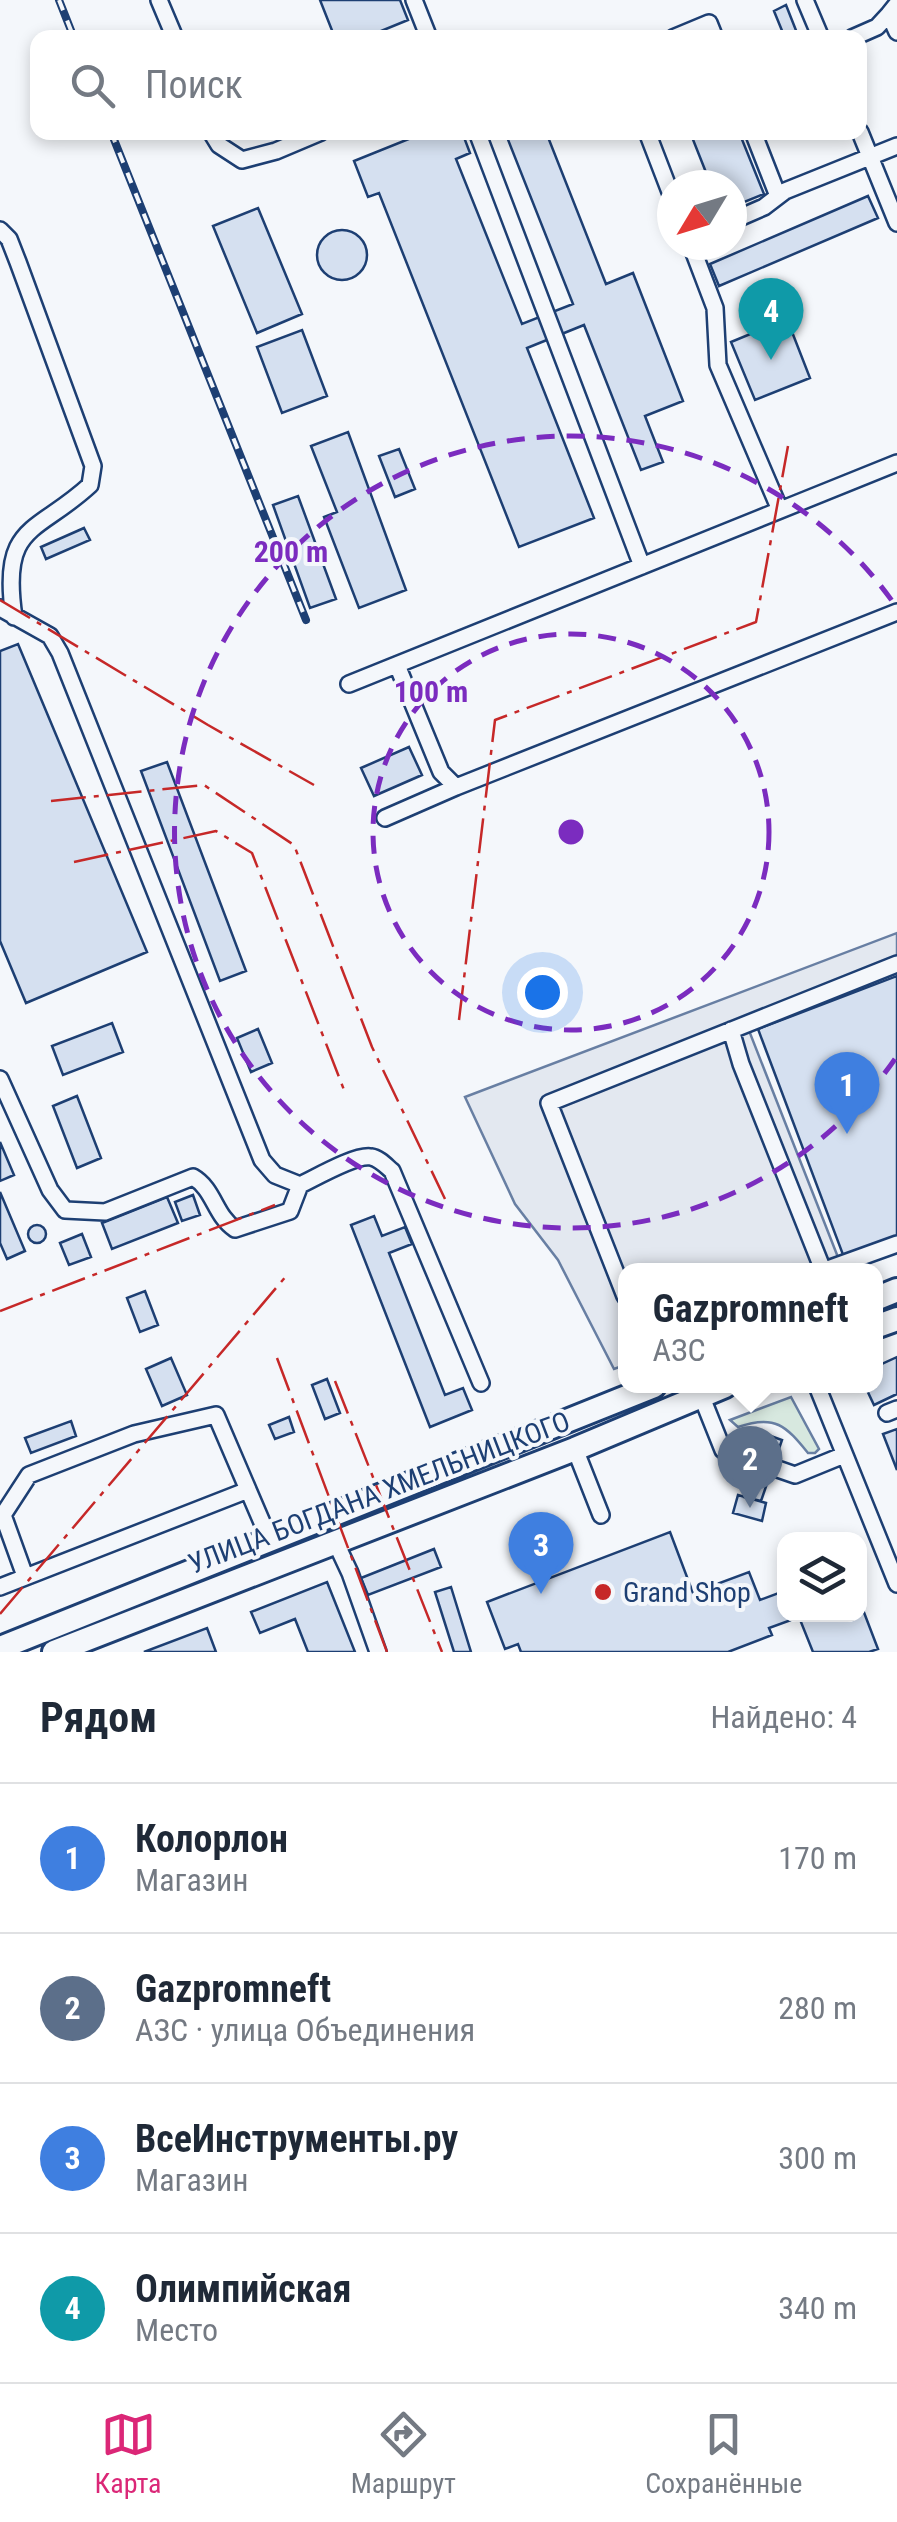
<!DOCTYPE html>
<html lang="ru">
<head>
<meta charset="utf-8">
<style>
  :root { --surface:#fff; --page:#f2f2f3; --text:#1f2937; --muted:#747a83; --line:#e0e1e3; --accent:#db2777 }
  body { margin:0; font-family:"Roboto Condensed",sans-serif; background:var(--page); color:var(--text) }
  .controls { position:absolute; right:30px; bottom:30px; display:grid; overflow:hidden; border-radius:20px; box-shadow:0 5px 15px #0003 }
  .controls button { width:90px; height:90px; display:grid; place-items:center; padding:0; border:0; border-bottom:2px solid var(--line); background:var(--surface); color:var(--text); font:50px sans-serif }
  .compass { position:absolute; left:657px; top:170px; width:90px; height:90px; border-radius:50%; background:var(--surface); box-shadow:0 5px 15px #0003; rotate:232deg }
  .you { position:absolute; left:542px; top:992px; width:35px; height:35px; margin:-25px; border:8px solid #fff; border-radius:50%; background:#1a73e8; box-shadow:0 0 0 15px #1a73e833 }
  .badge { display:grid; place-items:center; width:65px; height:65px; border-radius:50%; background:var(--accent); color:#fff; font-size:32px; font-weight:700 }
  .pin { position:absolute; translate:-50% -82px; filter:drop-shadow(0 2px 5px #0008) }
  .pin::after { content:''; position:absolute; top:52px; width:35px; height:30px; background:inherit; clip-path:polygon(0 0,100% 0,50% 100%) }
  .popup { position:absolute; left:618px; top:1263px; width:265px; height:130px; box-sizing:border-box; display:grid; place-content:center; border-radius:20px; background:var(--surface); filter:drop-shadow(0 2px 8px #0005); font-size:32px; white-space:nowrap; color:var(--muted) }
  .popup b { font-size:38px; color:var(--text) }
  .popup::after { content:''; position:absolute; left:50%; top:100%; margin-left:-20px; border:20px solid transparent; border-top-color:var(--surface) }
  .list { margin:0; padding:0; list-style:none }
  h2 { display:flex; justify-content:space-between; align-items:center; height:130px; margin:0; padding:0 40px; font-size:42px }
  h2 small { font-size:32px; font-weight:400; color:var(--muted) }
  .list li { display:grid; grid-template-columns:65px 1fr auto; gap:30px; align-items:center; box-sizing:border-box; height:150px; padding:0 40px; border-top:2px solid var(--line) }
  .list b { display:block; font-size:38px; white-space:nowrap }
  .list p { margin:0; font-size:32px; white-space:nowrap; color:var(--muted) }
  .list em { font-size:32px; font-style:normal; color:var(--muted) }
  .icon { flex:none; width:55px; height:55px; fill:none; stroke:currentColor; stroke-width:2; stroke-linecap:round; stroke-linejoin:round }
  .map { position:relative; flex:none; width:897px; height:1652px; overflow:hidden }
  .search { position:absolute; background:var(--surface); box-shadow:0 5px 15px #0003; left:30px; right:30px; top:30px; height:110px; display:flex; align-items:center; gap:25px; box-sizing:border-box; padding:0 35px; border-radius:20px; color:var(--muted); font-size:38px }
  .sheet { height:730px; background:var(--surface) }
  nav { display:flex; justify-content:space-around; align-items:center; box-sizing:border-box; height:140px; border-top:2px solid var(--line); background:var(--surface); font-size:28px; color:var(--muted) }
  nav a { display:grid; justify-items:center; gap:5px }
  nav .on { color:var(--accent) }
  .map>svg:first-child { display:block }
</style>
</head>
<body>
<div class="map">
<svg width="897" height="1652" viewBox="0 0 897 1652">
  <rect width="100%" height="100%" fill="#f4f7fb"/>
  <!-- green -->
  <path fill="#d7e8df" stroke="#687fa3" stroke-width="2.5" d="M791 1397 819 1449 815 1453H808C786 1426 775 1414 738 1427L730 1420Z"/>
  <!-- parking -->
  <path fill="#e3e8f0" stroke="#687fa3" stroke-width="2.5" d="M897 933V962L746 1023 843 1270H625V1365L614 1369 558 1260 515 1204 465 1097Z"/>
  <!-- building -->
  <path fill="#d5e0f0" stroke="#1d3f73" stroke-width="2.5" d="M320 0H400L408 20 364 38H335Z
    M786 5 799 38H785L774 11Z
    M426 132H462L470 153 456 159 522 324 573 304 505 132H546L606 284 633 273 683 401 645 416 663 462 641 470 584 325 527 348 594 518 519 547 379 193 368 197 354 161Z
    M690 132H739L764 194 732 207V185H711Z
    M868 196 878 218 719 286 710 264Z
    M258 208 302 314 257 333 213 226Z
    M317 255a25 25 0 1 1 50 0a25 25 0 1 1-50 0Z
    M787 319 810 378 755 400 731 342Z
    M302 330 327 396 282 413 257 347Z
    M348 432 406 590 359 608 324 517 337 512 311 446Z
    M399 449 415 489 395 497 379 456Z
    M298 496 336 599 310 608 273 505Z
    M84 528 90 540 46 559 41 547Z
    M18 644 147 952 26 1003 0 941V651Z
    M409 747 422 775 374 796 361 768Z
    M167 762 246 971 220 981 141 771Z
    M897 976V1240L845 1260 758 1029Z
    M112 1023 123 1052 63 1075 52 1046Z
    M258 1029 272 1063 251 1072 237 1038Z
    M77 1096 101 1158 77 1168 53 1106Z
    M0 1142 14 1175 0 1181Z
    M0 1192 25 1251 7 1259 0 1243Z
    M193 1195 200 1215 182 1221 175 1202Z
    M167 1197 178 1223 112 1249 102 1223Z
    M374 1216 382 1236 405 1227 412 1244 389 1253 445 1395 463 1388 472 1410 430 1427 351 1225Z
    M28 1234a9 9 0 1 1 18 0a9 9 0 1 1-18 0Z
    M82 1234 91 1257 69 1265 60 1243Z
    M145 1291 158 1325 140 1332 127 1298Z
    M897 1357V1394L874 1405 865 1386H875V1367Z
    M171 1358 187 1395 162 1406 146 1369Z
    M327 1379 340 1413 325 1419 312 1385Z
    M289 1417 294 1432 275 1439 269 1425Z
    M71 1421 76 1436 31 1453 25 1438Z
    M897 1429V1470L883 1434Z
    M765 1434 782 1440 761 1501 744 1497Z
    M738 1495 766 1503 762 1521 733 1513Z
    M670 1532 693 1593 749 1572 760 1600 784 1591V1614H860V1602L878 1649 869 1652H813L799 1617 769 1628 772 1635 728 1652H521L518 1644 505 1649 487 1602Z
    M434 1549 441 1567 368 1595 361 1578Z
    M327 1582 355 1652H308L295 1619 260 1633 251 1612Z
    M451 1587 471 1652H454L435 1592Z
    M207 1628 216 1652H144Z"/>
  <g fill="none" stroke-linecap="round" stroke-linejoin="round">
    <!-- minor casing -->
    <g stroke="#1d3f73" stroke-width="20">
      <path id="minor" d="M159 0 175 38
        M414 0 429 38
        M805 0 821 38
        M897 4 889 14 897 32
        M673 38 709 23 715 38
        M852 38 877 27 889 14
        M211 132 219 145 242 160 276 151 321 132
        M477 132 642 566
        M647 132 672 197
        M753 132 778 196
        M860 132 897 223
        M732 221 764 207 785 191 897 146
        M0 230 9 239 18 262 93 466 90 485C37 534 0 523 14 617
        M691 245 715 308 718 365 780 510
        M0 608 50 636 60 653 262 1160 275 1175 300 1185
        M397 665 441 772 456 787 897 612
        M349 684 897 463
        M385 818 456 787
        M731 1030 741 1064 823 1270
        M0 1079 50 1190 65 1210 105 1212 193 1177C214 1189 215 1216 235 1229L290 1211 300 1185C315 1178 356 1154 371 1157 379 1158 386 1166 392 1171L481 1383
        M825 1270 897 1244
        M625 1296 549 1103 897 964
        M817 1386 897 1584
        M701 1395 723 1450 795 1475 844 1455
        M887 1413 897 1409
        M575 1449 601 1515
        M335 1541 350 1573 378 1652
        M25 1576 3 1515 29 1475 134 1434 216 1415 270 1541
        M0 1587 248 1490"/>
    </g>
    <!-- highway casing -->
    <g stroke="#1d3f73" stroke-width="28">
      <path id="highway" d="M875 1299 897 1290
        M875 1327 897 1319
        M0 1648 654 1386
        M54 1652 575 1449 725 1386"/>
    </g>
    <!-- minor -->
    <use href="#minor" stroke="#f4f7fb" stroke-width="15"/>
    <!-- highway -->
    <use href="#highway" stroke="#f4f7fb" stroke-width="22"/>
    <!-- rail casing -->
    <g stroke="#1d3f73" stroke-width="8">
      <path id="rail" d="M59 0 74 38
        M111 132 306 620"/>
    </g>
    <!-- rail -->
    <use href="#rail" stroke="#f4f7fb" stroke-width="4" stroke-dasharray="11" stroke-linecap="butt"/>
    <!-- power -->
    <path stroke="#c62828" stroke-width="2.5" stroke-dasharray="35 8 5 8" stroke-linecap="butt" d="M0 600 208 725 314 785
      M51 801 204 785 294 845 372 1047 445 1199
      M74 862 216 831 252 853 346 1095
      M459 1020 495 720 756 622 788 446
      M0 1311 275 1205
      M277 1358 387 1652
      M335 1381 442 1652
      M0 1614 287 1275"/>
  </g>
  <!-- distance rings -->
  <g fill="none" stroke="#7b2cbf" stroke-width="5" stroke-dasharray="18 12">
    <circle cx="571" cy="832" r="198"/>
    <path d="M895 1059A396 396 0 1 1 895 605"/>
  </g>
  <!-- markers -->
  <circle fill="#c62828" stroke="#f4f7fb" stroke-width="4" cx="603" cy="1592" r="10"/>
  <g text-anchor="middle" stroke-width="8" stroke-linejoin="round" paint-order="stroke">
    <!-- street labels -->
    <g font-size="28" fill="#1d3f73" stroke="#f4f7fb">
      <text transform="translate(379 1492) rotate(-21)" y="10">УЛИЦА БОГДАНА ХМЕЛЬНИЦКОГО</text>
    </g>
    <!-- poi labels -->
    <g font-size="28" fill="#1d3f73" stroke="#f4f7fb" text-anchor="start">
      <text x="623" y="1602">Grand Shop</text>
    </g>
  </g>
  <circle cx="571" cy="832" r="15" fill="#7b2cbf" stroke="#f4f7fb" stroke-width="5"/>
  <g font-size="30" text-anchor="middle" font-weight="bold" fill="#7b2cbf" stroke="#f4f7fb" stroke-width="8" stroke-linejoin="round" paint-order="stroke">
    <text x="291" y="562">200 m</text>
    <text x="431" y="702">100 m</text>
  </g>
</svg>
<div class="controls">
<button><svg class="icon" aria-label="layers" viewBox="0 0 24 24"><path d="M12 4l9 5-9 5-9-5zM3 14l9 5 9-5"/></svg></button>
</div>
<svg class="compass" viewBox="-18 -18 36 36"><path d="M0-13l5 13h-10z" fill="#e53935"/><path d="M0 13l5-13h-10z" fill="#747a83"/></svg>
<div class="you"></div>
<div class="pin badge" style="left:847px;top:1134px;background:#3f7fe0">1</div>
<div class="pin badge" style="left:750px;top:1508px;background:#5c6f8a">2</div>
<div class="popup"><b>Gazpromneft</b>АЗС</div>
<div class="pin badge" style="left:541px;top:1594px;background:#3f7fe0">3</div>
<div class="pin badge" style="left:771px;top:360px;background:#0f9aa8">4</div>
<div class="search"><svg class="icon" aria-label="search" viewBox="0 0 24 24"><circle cx="10" cy="10" r="6"/><path d="M15 15l6 6"/></svg>Поиск</div>
</div>
<section class="sheet">
<h2>Рядом<small>Найдено: 4</small></h2>
<ul class="list">
<li><span class="badge" style="background:#3f7fe0">1</span><div><b>Колорлон</b><p>Магазин</p></div><em>170 m</em></li>
<li><span class="badge" style="background:#5c6f8a">2</span><div><b>Gazpromneft</b><p>АЗС · улица Объединения</p></div><em>280 m</em></li>
<li><span class="badge" style="background:#3f7fe0">3</span><div><b>ВсеИнструменты.ру</b><p>Магазин</p></div><em>300 m</em></li>
<li><span class="badge" style="background:#0f9aa8">4</span><div><b>Олимпийская</b><p>Место</p></div><em>340 m</em></li>
</ul>
</section>
<nav>
<a class="on"><svg class="icon" aria-label="map" viewBox="0 0 24 24"><path d="M3 6l6-2 6 2 6-2v14l-6 2-6-2-6 2zM9 4v14M15 6v14"/></svg>Карта</a>
<a><svg class="icon" aria-label="directions" viewBox="0 0 24 24"><path d="M12 3l9 9-9 9-9-9zM9 14v-3h6M13 9l2 2-2 2"/></svg>Маршрут</a>
<a><svg class="icon" aria-label="saved" viewBox="0 0 24 24"><path d="M7 4h10v16l-5-4-5 4z"/></svg>Сохранённые</a>
</nav>
</body>
</html>
